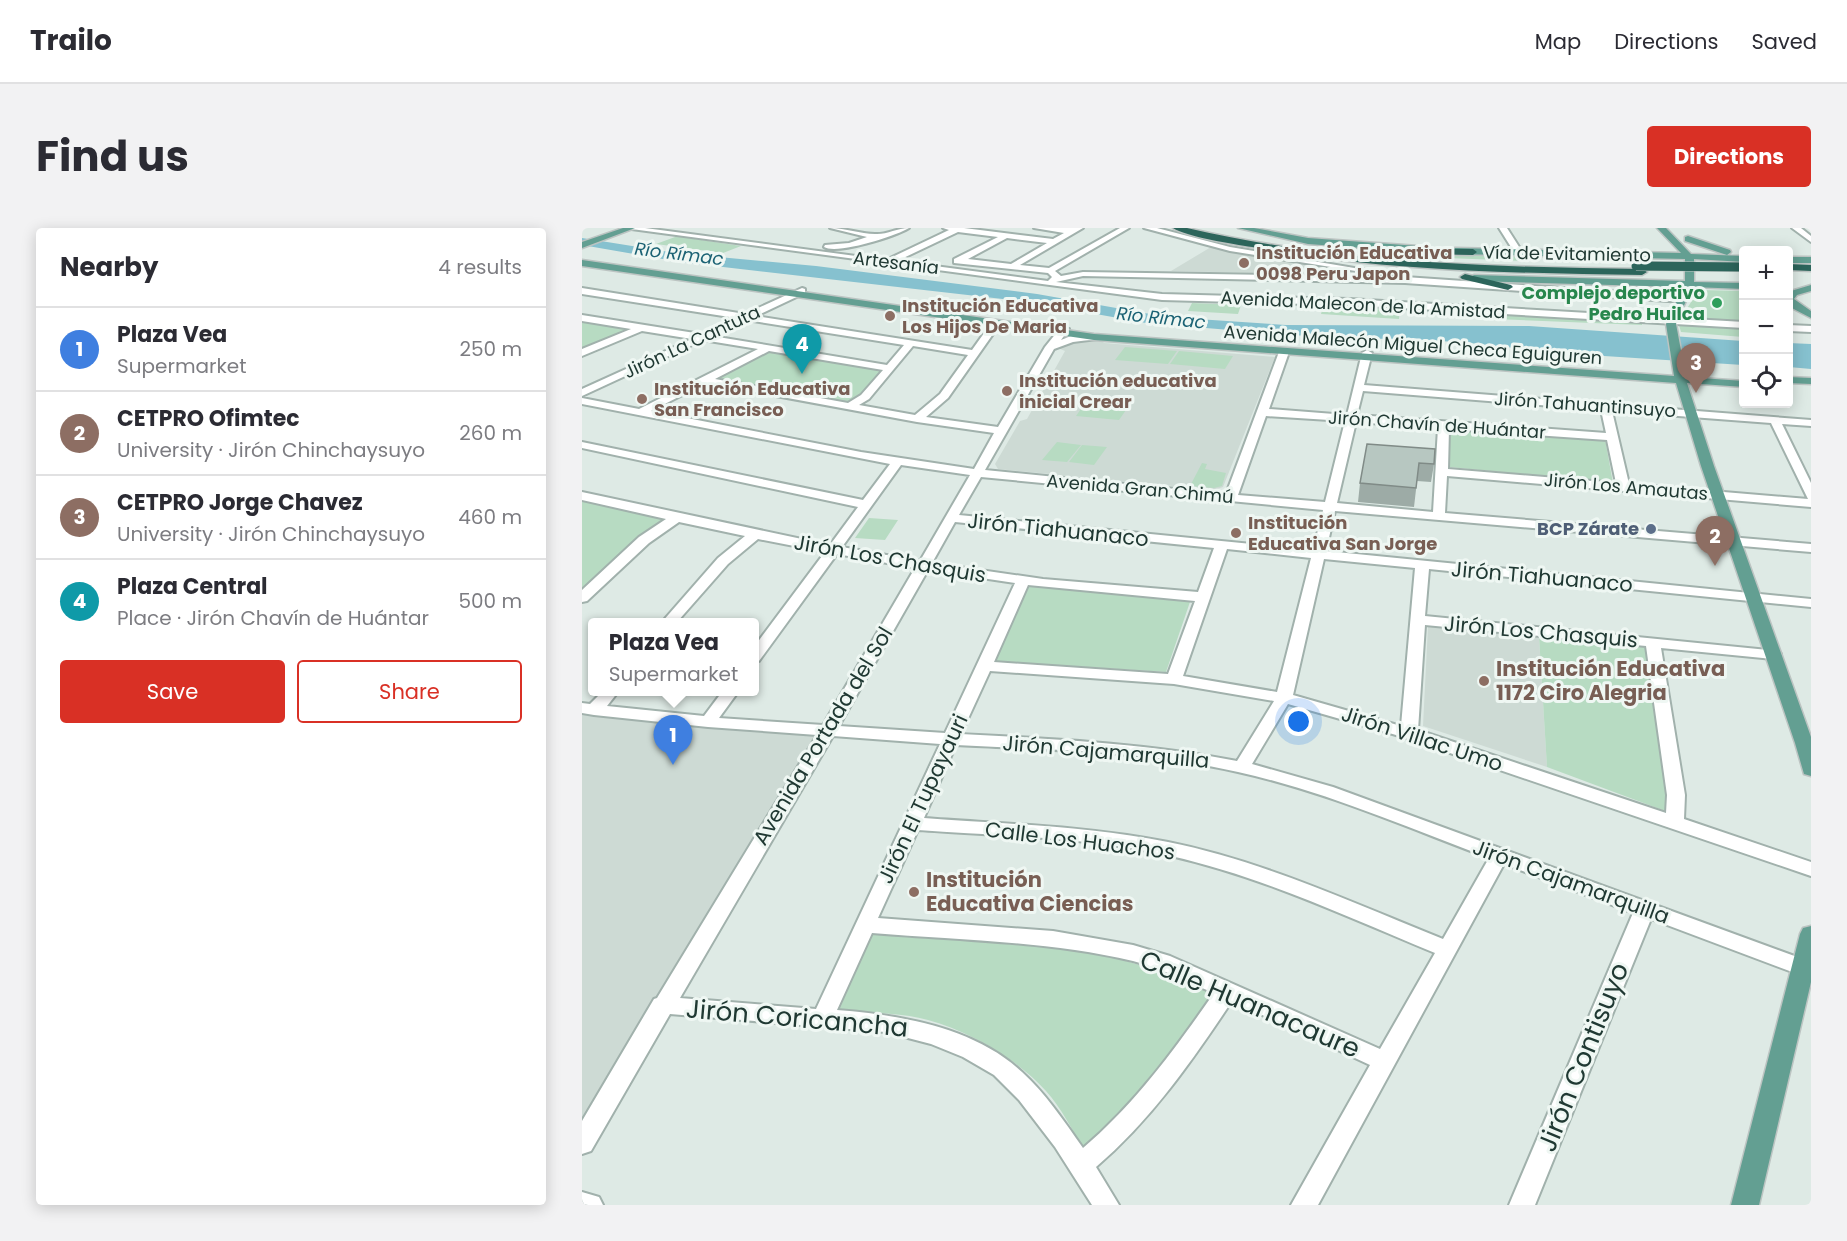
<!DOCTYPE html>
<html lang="en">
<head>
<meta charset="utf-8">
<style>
  :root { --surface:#fff; --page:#f2f2f3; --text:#2b2b33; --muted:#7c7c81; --line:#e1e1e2; --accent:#d93025 }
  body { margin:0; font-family:Poppins,sans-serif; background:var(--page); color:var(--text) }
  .controls { position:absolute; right:18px; top:18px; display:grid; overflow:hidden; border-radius:6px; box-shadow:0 3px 15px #0003 }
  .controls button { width:54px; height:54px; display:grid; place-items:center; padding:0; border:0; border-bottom:2px solid var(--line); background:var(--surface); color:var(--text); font:30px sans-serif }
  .you { position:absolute; left:717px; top:494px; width:21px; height:21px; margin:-15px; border:4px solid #fff; border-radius:50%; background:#1a73e8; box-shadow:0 0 0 9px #1a73e833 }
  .badge { display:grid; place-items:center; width:39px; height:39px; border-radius:50%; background:var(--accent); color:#fff; font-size:20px; font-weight:700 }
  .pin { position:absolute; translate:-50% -50px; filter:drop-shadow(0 2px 3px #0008) }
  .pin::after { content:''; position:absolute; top:32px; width:21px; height:18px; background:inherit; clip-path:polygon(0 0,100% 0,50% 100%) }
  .popup { position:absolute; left:6px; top:390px; width:171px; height:78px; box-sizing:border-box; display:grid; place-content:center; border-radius:6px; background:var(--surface); filter:drop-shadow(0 2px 4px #0005); font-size:20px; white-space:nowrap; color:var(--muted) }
  .popup b { font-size:22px; color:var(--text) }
  .popup::after { content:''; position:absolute; left:50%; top:100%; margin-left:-12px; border:12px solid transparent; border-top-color:var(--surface) }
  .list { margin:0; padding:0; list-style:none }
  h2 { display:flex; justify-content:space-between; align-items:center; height:78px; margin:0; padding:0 24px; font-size:26px }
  h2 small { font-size:20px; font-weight:400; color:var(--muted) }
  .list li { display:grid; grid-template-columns:39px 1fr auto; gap:18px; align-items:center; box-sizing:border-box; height:84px; padding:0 24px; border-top:2px solid var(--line) }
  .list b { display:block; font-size:22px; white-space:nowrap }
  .list p { margin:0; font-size:20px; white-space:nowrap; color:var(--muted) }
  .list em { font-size:20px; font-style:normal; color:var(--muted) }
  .actions { display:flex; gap:12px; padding:18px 24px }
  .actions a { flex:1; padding:14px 0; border:2px solid var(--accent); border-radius:6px; text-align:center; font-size:21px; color:var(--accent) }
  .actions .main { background:var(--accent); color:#fff }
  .icon { flex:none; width:33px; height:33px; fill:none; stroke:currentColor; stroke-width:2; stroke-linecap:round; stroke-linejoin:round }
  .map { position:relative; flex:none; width:1229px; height:977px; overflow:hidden; border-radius:6px }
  header { display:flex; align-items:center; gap:36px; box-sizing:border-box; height:84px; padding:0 30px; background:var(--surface); border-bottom:2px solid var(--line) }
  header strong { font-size:28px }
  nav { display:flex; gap:33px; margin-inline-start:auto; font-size:21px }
  .intro { display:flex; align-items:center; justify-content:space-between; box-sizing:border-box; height:144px; padding:0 36px }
  h1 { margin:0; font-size:42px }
  .button { padding:15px 27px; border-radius:6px; background:var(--accent); color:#fff; font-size:21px; font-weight:700 }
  main { display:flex; gap:36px; padding:0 36px }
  aside { flex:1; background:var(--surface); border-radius:6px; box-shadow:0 3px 15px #0003 }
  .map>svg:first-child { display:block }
</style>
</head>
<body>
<header>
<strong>Trailo</strong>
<nav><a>Map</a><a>Directions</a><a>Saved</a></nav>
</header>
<div class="intro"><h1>Find us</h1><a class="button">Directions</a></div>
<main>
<aside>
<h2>Nearby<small>4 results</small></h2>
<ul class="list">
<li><span class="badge" style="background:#3f7fe0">1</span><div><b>Plaza Vea</b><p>Supermarket</p></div><em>250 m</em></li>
<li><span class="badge" style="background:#8d6e63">2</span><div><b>CETPRO Ofimtec</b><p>University · Jirón Chinchaysuyo</p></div><em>260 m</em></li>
<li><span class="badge" style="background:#8d6e63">3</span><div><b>CETPRO Jorge Chavez</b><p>University · Jirón Chinchaysuyo</p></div><em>460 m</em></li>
<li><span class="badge" style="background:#0f9aa8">4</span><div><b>Plaza Central</b><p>Place · Jirón Chavín de Huántar</p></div><em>500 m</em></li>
</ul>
<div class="actions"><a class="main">Save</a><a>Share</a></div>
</aside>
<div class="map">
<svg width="1229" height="977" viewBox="0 0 1229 977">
  <rect width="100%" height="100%" fill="#deeae5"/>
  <!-- built -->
  <path fill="#cddad4" d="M629 19 760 41V47L589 43Z
    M518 111 522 115 693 129 641 259 632 262 416 241 413 236 438 193 445 191 483 123 476 120 492 112Z
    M846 398 957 409 965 539 841 498Z
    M0 478 248 502 0 921Z"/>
  <!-- green -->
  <path fill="#b7dbc2" d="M93 9V8L159 18 141 25 74 16Z
    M862 26H940L945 33 864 30Z
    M1117 62 1161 63V93L1113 92 1100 88Z
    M610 75 659 77 656 86 606 83Z
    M742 76 818 80 817 91 739 86Z
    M888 84 1060 95V97L888 90Z
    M0 92 49 100 0 122Z
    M1101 96 1161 100V109L1099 104 1097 97Z
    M543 119 595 123 586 136 533 132Z
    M185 123 298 141 299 143 279 167 264 176 132 152V149Z
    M597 123 651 128 643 141 588 136Z
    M501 178 544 182 537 192 494 188Z
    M865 199 1023 211 1031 255 867 239Z
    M475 214 499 217 485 234 460 232Z
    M500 217 525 219 512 237 487 234Z
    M620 235 625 236 623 241 644 245 640 258 632 260 608 258Z
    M0 273 85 292 0 364Z
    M287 290 316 292 303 312 273 310Z
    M446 355 609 371 584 444 410 433Z
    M957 408 1064 419 1089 569 1083 583 965 539Z
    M288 705 469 719 527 728 571 741 632 765 585 833 530 899 501 922C491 902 479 880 464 863 435 831 389 804 346 792 317 784 284 785 254 783Z"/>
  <!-- water -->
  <path fill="#86c1cf" d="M0 10 94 25 234 38 455 66 585 89 704 97 947 98 1161 113V137L976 125 879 114 707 107 564 95 447 74 98 34 0 17Z
    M1206 115 1229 116V141L1207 139Z"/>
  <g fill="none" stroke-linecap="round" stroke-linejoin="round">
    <!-- minor casing -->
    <g stroke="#a1b1ac" stroke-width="4">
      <path id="minor" d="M42 0H63L304 32 367 2 361 0H382L471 11 482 5 452 0H501L438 37 467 40 538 0H547L473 43 479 48 501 44 823 49 1101 68 1105 71 1101 74 823 55 501 48 474 54 580 66 767 71 1162 94V100L767 77 580 72ZM376 4 416 9 372 31V35L466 45 470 49 466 53 315 33ZM425 10 465 15 429 36 386 31Z
        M248 0C264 0 278 6 293 6 304 7 315 0 327 0 314 8 255 27 242 19L243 17 267 15 285 9Z
        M562 0H575L648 19 784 42 780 44 648 23Z
        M917 0H925L941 25 940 27H934Z
        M1210 0H1219L1229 8V14Z
        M0 60 163 86 220 60 223 61V65L174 88 390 122 410 94H416L418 96 366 170 344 189 416 199 463 119 479 99 487 101 479 112 489 108 515 107V111L491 114 472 121 403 242 644 266 697 124 702 121 707 124 687 181 765 187 780 125 785 122 790 125 782 157 1229 192V198L1200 196 1229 255V279L865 248 863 285 1229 316V324L753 283 744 323 1229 371V379L847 341 843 388 1196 423 1199 426 1191 431 1079 420 1103 567 1102 591 1229 634V648L821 509 706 476 670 536 751 559 1229 734V751L1069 691 953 977H927L1051 685 922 636 736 977H709L788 837 650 773C610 833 569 892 514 939L537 977H510L473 919 437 872 412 847 381 829 349 816 303 804 88 786 9 923 0 926V893L72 771 75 770 235 507 126 499 12 487 0 485V475L8 476 20 464H36L25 478 122 488 140 464H156L137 490 241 497 333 340 255 326 177 433 172 435V419L243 324 176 311 146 336 95 394H80L136 330 163 308 97 294 67 315 5 373 0 374V362L57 309 84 291 0 272V264L248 317 276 279 0 220V214L281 272 308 236 0 176V170L57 181 176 121 121 112 0 168V161L110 111 60 103 0 128V121L49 101 0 93V87L119 106 154 90 0 66ZM165 92 322 117 305 137 130 108ZM331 118 386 127 358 166 333 187 277 177 287 171ZM187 123 301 142 279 167 266 175 133 151ZM124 155 335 194 412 205 392 241 279 224 69 183ZM781 163 1019 182 1024 205 775 187ZM1030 183 1189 195 1226 271 1047 256ZM684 188 763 193 743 274 656 267ZM774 194 856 200 851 284 755 275ZM867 201 1025 212 1034 255 866 241ZM319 237 388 247 338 333 260 319ZM399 249 741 282 731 322 377 287ZM373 294 632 320 616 364 461 351 350 335ZM645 321 729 330 695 464 601 448ZM742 331 833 340 819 498 711 467ZM346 342 433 355 363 505 257 498ZM446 357 613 373 586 446 412 434ZM843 397 1064 418 1085 567 1084 585 836 502ZM408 443 592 456 692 473 655 533C564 515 472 511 379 506ZM251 508 358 516 234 781 98 770ZM374 517C468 522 564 523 656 544 742 563 824 599 907 630L861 711C771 675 681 633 586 614 506 598 423 596 342 590ZM336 602C420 608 506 609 589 628 681 649 766 689 853 725L798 821 588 728 551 717 471 703 296 690ZM290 705C376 712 466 713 551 733 579 740 605 754 632 765 593 821 553 876 501 920 482 893 464 866 440 844 392 799 318 787 255 782Z
        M1206 97 1229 98V104L1206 103Z
        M0 964 17 969 21 977H0Z"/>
    </g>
    <!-- major casing -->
    <g stroke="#bcc4c2" stroke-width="3">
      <path id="major" d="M41 0H53L0 20V14Z
        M656 0H672L726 10 836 18 840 21 836 24 726 16Z
        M1075 0H1084L1109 26 1162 28V34L1112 31V54L1162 55V61L1110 59 1094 96 1104 149 1162 153V159L1105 155 1132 238 1229 509V548L1222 546 1213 515 1119 238 1094 155 512 112 0 38V32L512 106 1092 148 1084 96 1101 59 892 53 887 50 892 47 1103 53V31L873 26 869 23 873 20 1099 25Z
        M1106 8 1148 22 1149 24 1145 27 1103 13V9Z
        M1206 29H1229V35H1206Z
        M1229 57V63L1215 67 1212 71 1229 83V90L1206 78 1209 63Z
        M1206 149 1229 150V156L1206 155Z
        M1229 698V754L1177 977H1149L1218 706 1221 700Z"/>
    </g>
    <!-- highway casing -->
    <g stroke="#bcc4c2" stroke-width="3">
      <path id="highway" d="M591 0H605C755 35 907 39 1060 41L1065 44 1060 47C929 45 799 43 670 19 651 16 605 9 591 0Z
        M787 20 891 21 895 24 891 27 784 25V21Z
        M1206 36 1229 37V43L1206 42Z
        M883 46 929 57 931 59 926 62 880 51 878 49Z"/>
    </g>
    <!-- minor -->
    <use href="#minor" fill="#fff" fill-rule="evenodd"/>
    <!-- major -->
    <use href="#major" fill="#639f92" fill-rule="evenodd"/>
    <!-- highway -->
    <use href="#highway" fill="#2c655b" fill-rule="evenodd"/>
    <!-- highway-bridge casing -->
    <g stroke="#bcc4c2" stroke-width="10" stroke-linecap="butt">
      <path id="highway-bridge" d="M1054 38 1162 39"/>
    </g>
    <!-- highway-bridge -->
    <use href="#highway-bridge" stroke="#2c655b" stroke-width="9"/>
  </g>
  <!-- wall -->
  <path fill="#9daba6" d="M785 216 852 236 849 254 835 253 832 279 776 274 778 255Z"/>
  <!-- building -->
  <path fill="#b7c7c1" stroke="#808b87" stroke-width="1.5" d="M785 216 853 221 852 236 837 235 834 260 778 255Z"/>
  <!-- markers -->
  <g fill="#8d6e63" stroke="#eff7f3" stroke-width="2">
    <circle cx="662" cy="35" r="6"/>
    <circle cx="308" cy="88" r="6"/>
    <circle cx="425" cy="163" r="6"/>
    <circle cx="60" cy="171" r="6"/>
    <circle cx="654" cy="305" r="6"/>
    <circle cx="902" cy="453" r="6"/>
    <circle cx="332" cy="664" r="6"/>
  </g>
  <circle fill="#2e9e5b" stroke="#eff7f3" stroke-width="2" cx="1135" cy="75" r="6"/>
  <circle fill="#5c6f8a" stroke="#eff7f3" stroke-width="2" cx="1069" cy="301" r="6"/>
  <g text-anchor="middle" stroke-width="6" stroke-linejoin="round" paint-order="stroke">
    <!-- far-education labels -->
    <g font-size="18" font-weight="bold" fill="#785e54" stroke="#eff7f3" text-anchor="start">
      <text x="674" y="31">Institución Educativa<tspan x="674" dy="21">0098 Peru Japon</tspan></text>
      <text x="320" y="84">Institución Educativa<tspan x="320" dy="21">Los Hijos De Maria</tspan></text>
      <text x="437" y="159">Institución educativa<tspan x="437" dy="21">inicial Crear</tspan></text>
      <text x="72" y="167">Institución Educativa<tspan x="72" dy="21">San Francisco</tspan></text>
      <text x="666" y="301">Institución<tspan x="666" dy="21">Educativa San Jorge</tspan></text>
    </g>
    <!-- far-water labels -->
    <g font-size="18" font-style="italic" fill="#1b6274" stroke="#eff7f3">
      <text transform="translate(97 26) rotate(7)" y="6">Río Rímac</text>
      <text transform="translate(579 90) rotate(6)" y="6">Río Rímac</text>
    </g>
    <!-- far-street labels -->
    <g font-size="18" fill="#203933" stroke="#eff7f3">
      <text transform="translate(985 26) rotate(1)" y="6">Vía de Evitamiento</text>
      <text transform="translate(314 35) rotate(7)" y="6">Artesanía</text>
      <text transform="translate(781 77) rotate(3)" y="6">Avenida Malecon de la Amistad</text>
      <text transform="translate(110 114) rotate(-25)" y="6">Jirón La Cantuta</text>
      <text transform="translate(831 117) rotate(4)" y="6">Avenida Malecón Miguel Checa Eguiguren</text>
      <text transform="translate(1003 177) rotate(4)" y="6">Jirón Tahuantinsuyo</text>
      <text transform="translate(855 197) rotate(4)" y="6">Jirón Chavín de Huántar</text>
      <text transform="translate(1044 259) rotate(5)" y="6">Jirón Los Amautas</text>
      <text transform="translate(558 261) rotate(5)" y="6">Avenida Gran Chimú</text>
    </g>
    <!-- far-leisure labels -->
    <g font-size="18" font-weight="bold" fill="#27864d" stroke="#eff7f3" text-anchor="end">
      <text x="1123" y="71">Complejo deportivo<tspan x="1123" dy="21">Pedro Huilca</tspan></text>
    </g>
    <!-- far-service labels -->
    <g font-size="18" font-weight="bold" fill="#4e5e75" stroke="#eff7f3" text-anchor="end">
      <text x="1057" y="307">BCP Zárate</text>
    </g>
    <!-- street labels -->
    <g font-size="21" fill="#203933" stroke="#eff7f3">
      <text transform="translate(476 302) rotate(6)" y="7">Jirón Tiahuanaco</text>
      <text transform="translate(308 331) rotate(10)" y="7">Jirón Los Chasquis</text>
      <text transform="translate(960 349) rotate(5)" y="7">Jirón Tiahuanaco</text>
      <text transform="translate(959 404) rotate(5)" y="7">Jirón Los Chasquis</text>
      <text transform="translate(241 508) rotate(-59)" y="7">Avenida Portada del Sol</text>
      <text transform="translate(840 511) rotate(18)" y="7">Jirón Villac Umo</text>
      <text transform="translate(524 524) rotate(5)" y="7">Jirón Cajamarquilla</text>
      <text transform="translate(341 571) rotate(-65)" y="7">Jirón El Tupayauri</text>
      <text transform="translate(498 613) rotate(7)" y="7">Calle Los Huachos</text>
      <text transform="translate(989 654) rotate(20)" y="7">Jirón Cajamarquilla</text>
    </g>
    <!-- education labels -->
    <g font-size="21" font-weight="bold" fill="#785e54" stroke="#eff7f3" text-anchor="start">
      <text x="914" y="448">Institución Educativa<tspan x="914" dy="24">1172 Ciro Alegria</tspan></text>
      <text x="344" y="659">Institución<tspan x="344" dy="24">Educativa Ciencias</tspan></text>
    </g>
    <!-- near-street labels -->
    <g font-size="26" fill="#203933" stroke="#eff7f3">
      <text transform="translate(668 776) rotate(23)" y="9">Calle Huanacaure</text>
      <text transform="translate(215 790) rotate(5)" y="9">Jirón Coricancha</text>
      <text transform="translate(1001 829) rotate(-68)" y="9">Jirón Contisuyo</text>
    </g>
  </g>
</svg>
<div class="controls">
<button>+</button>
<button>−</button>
<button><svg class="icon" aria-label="locate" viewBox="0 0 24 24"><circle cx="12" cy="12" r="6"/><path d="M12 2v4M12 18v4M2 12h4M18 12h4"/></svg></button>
</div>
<div class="you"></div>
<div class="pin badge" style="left:91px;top:537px;background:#3f7fe0">1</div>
<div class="popup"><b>Plaza Vea</b>Supermarket</div>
<div class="pin badge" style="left:1133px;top:338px;background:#8d6e63">2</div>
<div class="pin badge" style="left:1114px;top:165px;background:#8d6e63">3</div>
<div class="pin badge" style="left:220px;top:146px;background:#0f9aa8">4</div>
</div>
</main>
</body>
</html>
